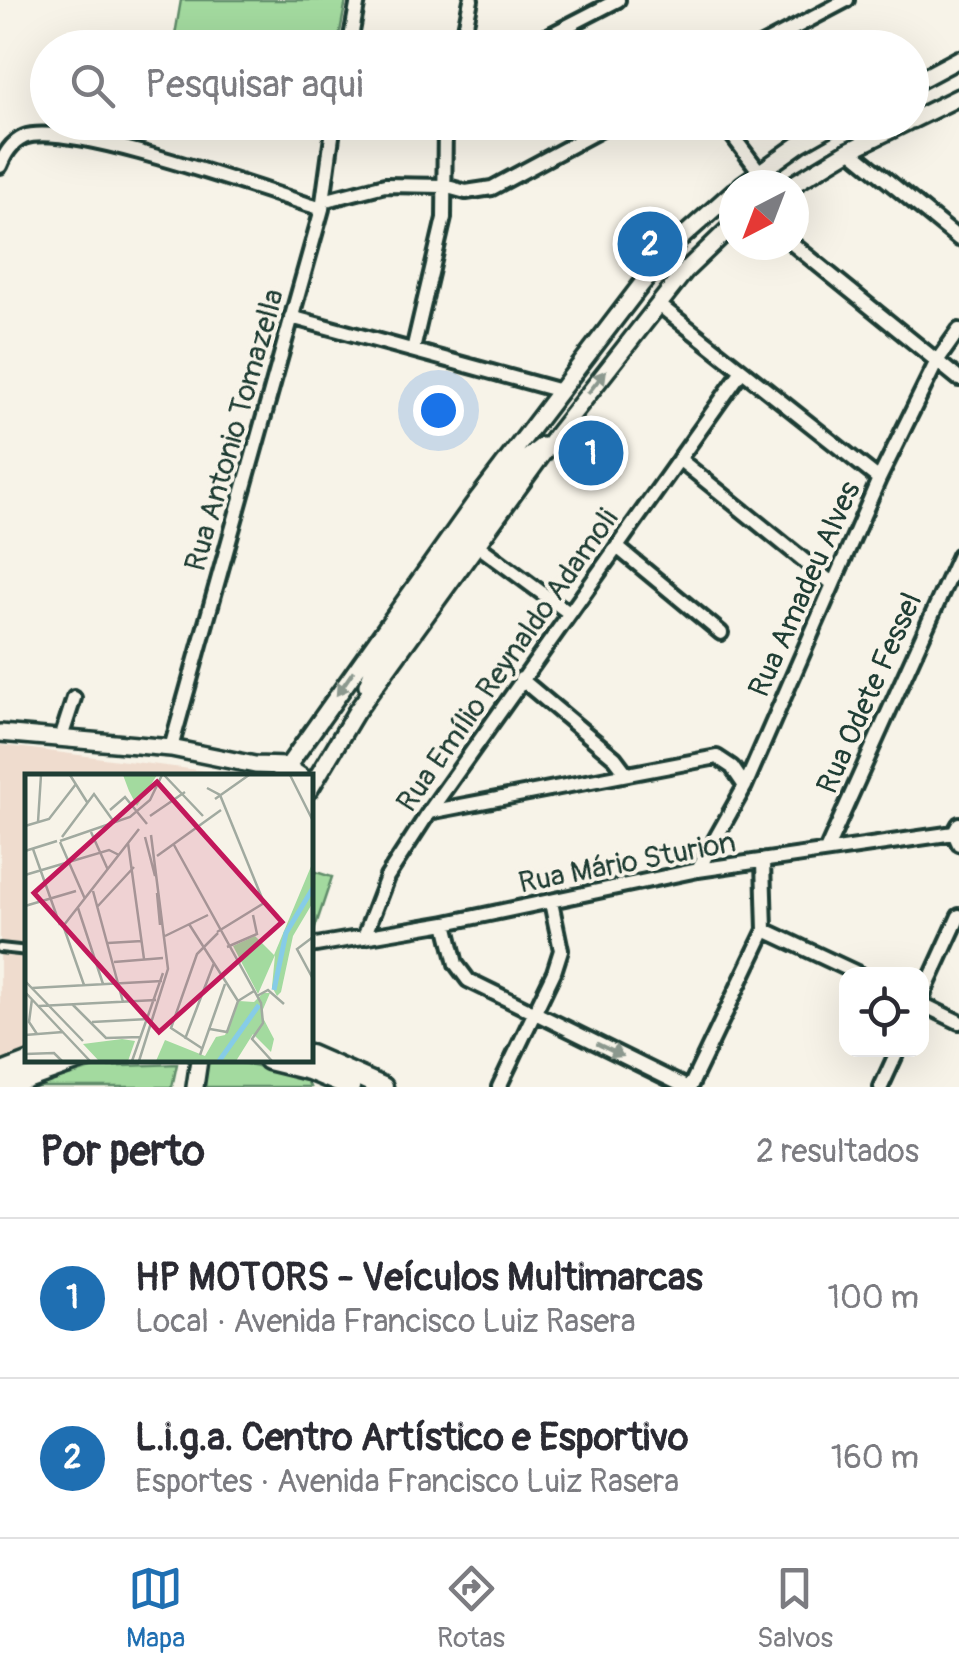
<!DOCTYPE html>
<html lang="pt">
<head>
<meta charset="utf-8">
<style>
  :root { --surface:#fff; --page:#f7f7f7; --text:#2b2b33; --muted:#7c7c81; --line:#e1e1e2; --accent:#1f6fb2 }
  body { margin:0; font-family:Pangolin,sans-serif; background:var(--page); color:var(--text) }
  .controls { position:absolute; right:30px; bottom:30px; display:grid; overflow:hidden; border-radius:20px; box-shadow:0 10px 40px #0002 }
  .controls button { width:90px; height:90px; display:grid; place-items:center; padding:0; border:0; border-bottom:2px solid var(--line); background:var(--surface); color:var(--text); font:50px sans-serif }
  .compass { position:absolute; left:719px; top:170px; width:90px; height:90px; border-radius:50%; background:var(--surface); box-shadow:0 10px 40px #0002; rotate:222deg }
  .you { position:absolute; left:438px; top:410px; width:35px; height:35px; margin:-25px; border:8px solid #fff; border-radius:50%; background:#1a73e8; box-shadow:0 0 0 15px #1a73e833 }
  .badge { display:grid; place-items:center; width:65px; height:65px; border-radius:50%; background:var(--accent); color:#fff; font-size:32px; font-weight:700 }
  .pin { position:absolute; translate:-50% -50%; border:5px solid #fff; box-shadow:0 2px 10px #0006 }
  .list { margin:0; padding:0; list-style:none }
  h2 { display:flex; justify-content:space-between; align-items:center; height:130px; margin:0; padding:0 40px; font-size:42px }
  h2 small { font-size:32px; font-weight:400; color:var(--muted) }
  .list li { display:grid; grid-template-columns:65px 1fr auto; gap:30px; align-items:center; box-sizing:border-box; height:160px; padding:0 40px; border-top:2px solid var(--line) }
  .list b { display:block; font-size:38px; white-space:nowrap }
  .list p { margin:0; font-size:32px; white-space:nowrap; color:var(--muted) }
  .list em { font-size:32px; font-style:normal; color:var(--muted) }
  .icon { flex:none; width:55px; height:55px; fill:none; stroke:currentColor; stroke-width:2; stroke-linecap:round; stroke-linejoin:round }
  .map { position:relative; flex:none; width:959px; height:1087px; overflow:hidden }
  .search { position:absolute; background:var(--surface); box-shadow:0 10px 40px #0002; left:30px; right:30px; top:30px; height:110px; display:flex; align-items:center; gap:25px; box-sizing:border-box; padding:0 35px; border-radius:55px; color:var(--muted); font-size:38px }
  .sheet { height:450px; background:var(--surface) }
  nav { display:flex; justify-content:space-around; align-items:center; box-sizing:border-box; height:140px; border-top:2px solid var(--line); background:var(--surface); font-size:28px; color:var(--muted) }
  nav a { display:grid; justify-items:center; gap:5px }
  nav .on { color:var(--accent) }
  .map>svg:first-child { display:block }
</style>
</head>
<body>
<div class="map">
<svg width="959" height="1087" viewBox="0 0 959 1087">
  <defs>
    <filter id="shadow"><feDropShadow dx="5.5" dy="5.5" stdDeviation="5" flood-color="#0004"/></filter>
  </defs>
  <rect width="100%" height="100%" fill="#f7f3e8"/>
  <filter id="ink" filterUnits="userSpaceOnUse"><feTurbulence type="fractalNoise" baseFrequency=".01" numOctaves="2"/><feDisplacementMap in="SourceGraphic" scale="20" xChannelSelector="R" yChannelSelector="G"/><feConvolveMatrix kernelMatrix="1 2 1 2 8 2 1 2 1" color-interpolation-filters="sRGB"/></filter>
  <g filter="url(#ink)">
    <!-- built -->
    <path fill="#efdcce" d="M0 745 253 777H28L27 1056 0 1067Z"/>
    <!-- green -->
    <path fill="#a3da9f" stroke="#618c6a" stroke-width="2.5" d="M181 0H346L337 48 195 47 174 41Z
      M310 870 332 877 314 931 310 930Z
      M205 1060H225L305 1075 310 1087H201Z
      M177 1064 172 1087H33L97 1067Z"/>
    <!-- building -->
    <path fill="#dca891" stroke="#1f3d34" stroke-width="2.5" filter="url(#shadow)" d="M580 435 613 458 602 473 569 449Z"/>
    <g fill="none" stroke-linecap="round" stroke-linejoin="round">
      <!-- service casing -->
      <g stroke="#1f3d34" stroke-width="14">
        <path id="service" d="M0 948 28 951"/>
      </g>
      <!-- minor casing -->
      <g stroke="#1f3d34" stroke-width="20">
        <path id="minor" d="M143 48 153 44 163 48
          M349 48 358 0
          M461 48 471 0
          M525 48 618 0
          M756 48 847 0
          M722 122 759 171
          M104 142 110 122
          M850 150 959 239
          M0 166C5 154 11 143 24 137 68 120 267 192 322 209
          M323 201 385 185 444 186 466 192 492 188 615 122
          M794 245 959 379
          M658 304 879 479
          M291 317 561 391
          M413 350 444 218 445 122
          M679 459 833 584
          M477 545 569 613
          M617 547 721 633
          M521 679 615 758 627 774
          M61 738 74 698
          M171 748 322 209 334 122
          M429 812 717 757 732 767 745 786
          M959 824 954 833 959 844
          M826 851 959 555
          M698 870 745 786 879 479 937 361 959 330
          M446 923 456 964 468 980 686 1087
          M765 930 859 974
          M364 937 387 877 429 812 741 372
          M310 946 446 923 698 870 954 833
          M922 997 959 916
          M922 1004 959 1022
          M499 1087 554 972 561 950 551 902
          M690 1087 765 930 763 862
          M881 1087 898 1050"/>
      </g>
      <!-- tertiary casing -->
      <g stroke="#1f3d34" stroke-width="22">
        <path id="tertiary" d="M912 84 959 59
          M912 120 959 97
          M742 185 801 143 838 122
          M792 185 850 150 907 122
          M367 685 374 667 414 607 522 462 542 446
          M0 733 171 748 255 765 286 766 302 777
          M280 777 476 501 641 285 679 240 734 191
          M310 789 356 712 557 434 685 271 734 224
          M195 1087 199 1060"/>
      </g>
      <!-- secondary casing -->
      <g stroke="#1f3d34" stroke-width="25">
        <path id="secondary" d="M310 1055 383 1087
          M268 1060 309 1070 350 1087
          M0 1074 36 1060
          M4 1087 79 1060"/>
      </g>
      <!-- service -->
      <use href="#service" stroke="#f7f3e8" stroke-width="6"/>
      <!-- minor -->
      <use href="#minor" stroke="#f7f3e8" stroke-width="12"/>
      <!-- tertiary -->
      <use href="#tertiary" stroke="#f7f3e8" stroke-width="15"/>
      <!-- secondary -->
      <use href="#secondary" stroke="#f7f3e8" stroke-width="18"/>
    </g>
    <!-- one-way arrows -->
    <defs><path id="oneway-solid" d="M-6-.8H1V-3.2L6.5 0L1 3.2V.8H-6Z" transform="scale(2.5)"/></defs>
    <g fill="#8b988e">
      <use href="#oneway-solid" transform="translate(597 382) rotate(-52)"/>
      <use href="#oneway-solid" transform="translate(345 683) rotate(125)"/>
      <use href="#oneway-solid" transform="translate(610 1050) rotate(26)"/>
    </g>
  </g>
  <g text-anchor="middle" stroke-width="8" stroke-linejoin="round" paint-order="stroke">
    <!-- street labels -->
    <g font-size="30" fill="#1f3d34" stroke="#f7f3e8">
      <text transform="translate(234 430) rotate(-74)" y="10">Rua Antonio Tomazella</text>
      <text transform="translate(804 589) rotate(-66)" y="10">Rua Amadeu Alves</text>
      <text transform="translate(507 660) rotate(-55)" y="10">Rua Emílio Reynaldo Adamoli</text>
      <text transform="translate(869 693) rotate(-66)" y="10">Rua Odete Fessel</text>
      <text transform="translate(627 862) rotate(-11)" y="10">Rua Mário Sturion</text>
    </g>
  </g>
  <!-- overview -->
  <g transform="translate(25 774)">
    <rect width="288" height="288" fill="#f7f3e8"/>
    <path d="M98 1H132L112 32 104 17ZM287 90V130L268 162 256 218 252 222 247 213 250 181 233 220 208 172 230 162 249 181ZM238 219H245L236 240 249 265 246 278 228 260 211 287H131L140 266 180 282 191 263 200 261 214 227 229 228ZM97 265 110 267 103 287H74L58 270Z" fill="#a3da9f"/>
    <path fill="none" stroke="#86cce7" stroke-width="5" d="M249 216 261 159 288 114M194 287 234 231"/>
    <path fill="none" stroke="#a1aaa0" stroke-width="2.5" d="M45 1 62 28M139 1 178 42M265 1 288 47M182 14 195 21 239 129 192 158M190 25 224 1M85 36 100 23 122 50M125 42 160 18M13 48 16 1M0 52 24 45 51 10M66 58 83 96M37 63 69 20 89 48M120 63 130 102M35 67 105 43 125 26 137 1M35 68 60 125M103 69 119 185M149 71 236 229 238 249 227 265 247 287M8 75 35 151M0 77 32 67M132 82 196 36M0 101 84 76 94 81M68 117 98 228M132 119 135 151M0 132 51 117M72 133 109 93M53 134 78 210M164 150 213 227M39 151 114 55M39 154 59 211M140 162 183 141M288 163 272 175 288 205M83 169 117 167M202 173 232 160 228 141M89 188 138 184M0 207 58 267M7 214 137 207M0 218 65 287M232 222 243 216 259 230M7 225 4 248 12 260M48 231 81 264 116 263M14 232 131 226M67 248 123 245M185 255 202 258 213 227 229 217M0 261 38 258M160 265 189 189M178 275 146 254 172 180 193 159M0 280 29 279 37 287M175 281 200 210M107 287 138 199M114 287 143 195 126 61"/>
    <path fill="#c2185b" fill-opacity="0.15" stroke="#c2185b" stroke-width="5" d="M132 8 257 148 134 258 9 119Z"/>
    <rect width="288" height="288" fill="none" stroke="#1f3d34" stroke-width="5"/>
  </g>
</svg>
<div class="controls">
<button><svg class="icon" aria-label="locate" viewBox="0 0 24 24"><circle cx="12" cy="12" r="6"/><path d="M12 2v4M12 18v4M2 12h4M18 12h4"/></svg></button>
</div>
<svg class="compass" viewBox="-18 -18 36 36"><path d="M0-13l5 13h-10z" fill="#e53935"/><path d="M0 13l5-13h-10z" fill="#7c7c81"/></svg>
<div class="you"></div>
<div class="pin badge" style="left:591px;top:453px">1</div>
<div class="pin badge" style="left:650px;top:244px">2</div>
<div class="search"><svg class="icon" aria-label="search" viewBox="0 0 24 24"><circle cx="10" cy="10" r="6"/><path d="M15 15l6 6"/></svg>Pesquisar aqui</div>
</div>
<section class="sheet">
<h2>Por perto<small>2 resultados</small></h2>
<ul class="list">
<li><span class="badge">1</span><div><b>HP MOTORS - Veículos Multimarcas</b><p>Local · Avenida Francisco Luiz Rasera</p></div><em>100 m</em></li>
<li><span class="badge">2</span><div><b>L.i.g.a. Centro Artístico e Esportivo</b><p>Esportes · Avenida Francisco Luiz Rasera</p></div><em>160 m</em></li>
</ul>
</section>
<nav>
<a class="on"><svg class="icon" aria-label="map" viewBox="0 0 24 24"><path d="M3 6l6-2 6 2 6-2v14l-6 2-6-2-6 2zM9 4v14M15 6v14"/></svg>Mapa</a>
<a><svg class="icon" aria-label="directions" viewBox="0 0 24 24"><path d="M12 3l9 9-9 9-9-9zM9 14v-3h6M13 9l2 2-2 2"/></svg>Rotas</a>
<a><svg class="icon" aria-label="saved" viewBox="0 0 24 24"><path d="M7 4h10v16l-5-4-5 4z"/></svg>Salvos</a>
</nav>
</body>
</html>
